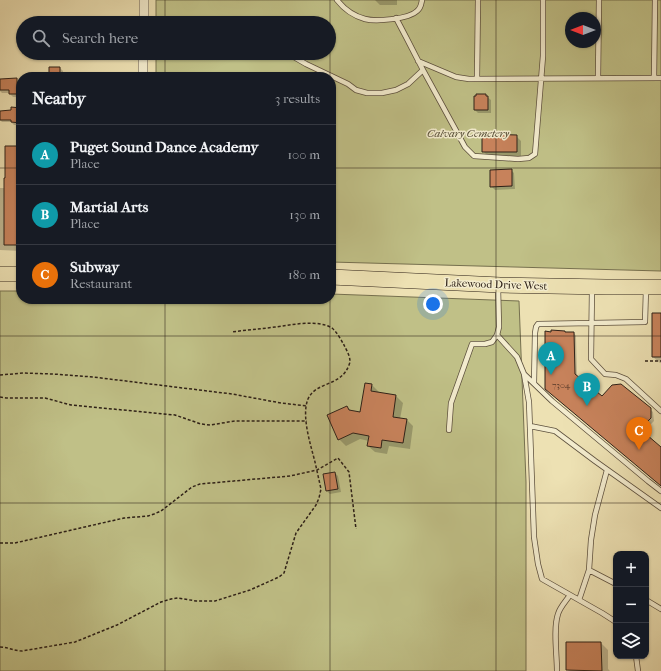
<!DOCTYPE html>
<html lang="en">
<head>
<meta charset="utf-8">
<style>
  :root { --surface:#171b24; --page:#20242c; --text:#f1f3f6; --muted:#9ea1a6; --line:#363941; --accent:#c59692 }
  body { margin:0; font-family:"IM FELL French Canon",serif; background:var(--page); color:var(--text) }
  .controls { position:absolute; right:12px; bottom:12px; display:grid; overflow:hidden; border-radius:8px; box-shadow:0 1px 3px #0004 }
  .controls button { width:36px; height:36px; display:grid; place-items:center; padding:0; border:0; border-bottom:1px solid var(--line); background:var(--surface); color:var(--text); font:20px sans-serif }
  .compass { position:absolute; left:565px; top:12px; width:36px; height:36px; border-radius:50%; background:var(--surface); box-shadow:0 1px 3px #0004; rotate:270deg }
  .you { position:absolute; left:433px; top:304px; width:14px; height:14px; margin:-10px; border:3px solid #fff; border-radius:50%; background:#1a73e8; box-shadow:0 0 0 6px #1a73e833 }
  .badge { display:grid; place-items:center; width:26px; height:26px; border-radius:50%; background:var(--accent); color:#fff; font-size:13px; font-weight:700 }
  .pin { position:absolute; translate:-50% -33px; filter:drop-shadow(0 1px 2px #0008) }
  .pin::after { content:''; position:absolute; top:21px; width:14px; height:12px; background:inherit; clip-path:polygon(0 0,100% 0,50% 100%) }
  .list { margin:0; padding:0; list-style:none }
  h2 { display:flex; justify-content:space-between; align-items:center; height:52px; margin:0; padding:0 16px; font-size:17px }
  h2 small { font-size:13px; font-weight:400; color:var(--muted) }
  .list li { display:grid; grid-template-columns:26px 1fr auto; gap:12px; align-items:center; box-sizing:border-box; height:60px; padding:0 16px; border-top:1px solid var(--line) }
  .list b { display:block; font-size:15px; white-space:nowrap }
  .list p { margin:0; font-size:13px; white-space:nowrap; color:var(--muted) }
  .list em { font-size:13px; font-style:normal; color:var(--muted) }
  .icon { flex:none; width:22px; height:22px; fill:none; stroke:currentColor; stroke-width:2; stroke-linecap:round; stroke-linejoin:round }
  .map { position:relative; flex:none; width:661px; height:671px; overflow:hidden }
  .search { position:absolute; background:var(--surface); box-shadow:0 1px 3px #0004; left:16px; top:16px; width:320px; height:44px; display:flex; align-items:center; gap:10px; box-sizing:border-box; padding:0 14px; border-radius:22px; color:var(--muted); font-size:15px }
  .panel { position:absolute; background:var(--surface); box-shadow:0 1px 3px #0004; left:16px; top:72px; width:320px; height:232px; border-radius:16px }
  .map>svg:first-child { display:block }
</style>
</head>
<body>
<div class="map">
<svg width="661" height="671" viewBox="0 0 661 671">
  <rect width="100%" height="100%" fill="#ede1b3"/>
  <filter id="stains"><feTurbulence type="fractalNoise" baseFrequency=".005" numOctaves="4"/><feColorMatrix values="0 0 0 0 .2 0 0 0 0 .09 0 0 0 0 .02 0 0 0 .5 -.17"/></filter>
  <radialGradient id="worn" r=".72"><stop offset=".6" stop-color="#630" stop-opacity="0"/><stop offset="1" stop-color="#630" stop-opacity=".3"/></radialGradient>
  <!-- green -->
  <path fill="#c0c087" stroke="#76704f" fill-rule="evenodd" d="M156 0H661V271L331 262V77H156V53H329V23H156ZM571 18H595V42H571Z
    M0 291H21V299H331V294L519 301 526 482V671H0Z"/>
  <!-- shadow -->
  <path fill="#0003" d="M375 0H397V5H380Z
    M105 19H117L120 22V23H105Z
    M49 53H57V55H51Z
    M99 53H117V54H100Z
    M60 68 63 71V77H50Z
    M16 79 19 82V97H13L9 93H2L0 91V80Z
    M485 95 491 100V113H478L475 110Z
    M21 109V125H14L11 122H2L0 120V112Z
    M516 136 521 141V157L488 156 483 151Z
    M21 147V251L0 250V188H5Z
    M511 170 514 173 515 189 495 190 491 186Z
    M661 314V363H660L653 357Z
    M566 333H574L576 336 577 377 602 398 650 409 653 412 654 421 642 433 661 448V486L549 391Z
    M366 384 372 385 379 392 378 393 396 396 403 403 400 419 407 420 413 426 410 449 389 446 387 454 375 452 368 446 369 441 360 439 346 446 339 439 347 407 352 411 361 413Z
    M335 473 338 476 341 492 330 494 327 491Z
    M601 643 608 650V669L610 671H626H569L567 669Z"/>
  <!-- building -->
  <path fill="#c7825b" stroke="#2d2017" d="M49 67H60V77H49Z
    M17 78V94H9V90H0V79Z
    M476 94H486V96H488V110H474V96H476Z
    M11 107 21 108V123L11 122V120H0V111L11 110Z
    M482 134 517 135V152H482Z
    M5 146H21V245H4V178H5Z
    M512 169V186L490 187V170Z
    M652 313H661V357H652Z
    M551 330 565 331V332H574L575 374 602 396 612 385 621 384 651 408V418L640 429 661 447V486L545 389V331L551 332Z
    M365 383 372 384 371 391 396 395 393 417 407 419 403 443 382 440 381 448 367 446 369 436 353 433 338 440 327 415 347 406 349 410 360 412Z
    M335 472 338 489 326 491 323 474Z
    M566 642H601L602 671 566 670Z"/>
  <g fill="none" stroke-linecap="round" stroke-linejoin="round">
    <!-- lane casing -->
    <g stroke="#5d503e" stroke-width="6">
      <path id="lane" d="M337 0C344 9 354 16 365 19 376 22 409 19 417 11 421 8 421 5 422 0
        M396 18 406 37 423 70 465 147 474 156 518 159 529 158 535 154 543 56V0
        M287 53 306 64 348 84 356 90 367 93H382L396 90 408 84 423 70
        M418 61 456 77 469 79 661 78
        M598 78 599 0
        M654 78 655 0
        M477 79 478 0
        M592 289 591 359 605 374 616 375 626 379 661 411
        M497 335 517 357 524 374 529 402 534 537 538 564 542 579 602 613 616 622
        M524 374 552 401 648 481 661 491
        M534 383 535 333 536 327 538 324 645 322 646 289
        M530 426 555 431 595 461 661 508
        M449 430 451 403 472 344H485L492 342 497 335 499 327 498 287
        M589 570 616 584
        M579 600 589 570 591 540 595 515 607 470
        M646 600 661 609
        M636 656 638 671
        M557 671C557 655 553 629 558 614 560 607 566 601 570 595"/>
    </g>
    <!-- street casing -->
    <g stroke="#5d503e" stroke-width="10">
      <path id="street" d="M144 23V0
        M143 77V53"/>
    </g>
    <!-- primary casing -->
    <g stroke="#2d2017" stroke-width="16">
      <path id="primary" d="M0 274H21
        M331 277 500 285 606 287H661"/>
    </g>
    <!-- path -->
    <path stroke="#2d2017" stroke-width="1.5" stroke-dasharray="3 2" stroke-linecap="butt" d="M645 361H661
      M0 375 24 373 53 374 93 377 232 394 281 403 307 406
      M0 397 6 398H45L71 405 175 415 201 424 210 425 235 421H307
      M0 543H15L124 518 148 516 154 514 161 511 192 487 200 484 290 476 317 470 338 458 349 472 356 529
      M0 647C8 647 14 651 22 651L75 642 117 625 161 602 171 599 178 598 196 601H215L250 590 279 577 284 573 296 533 316 505 319 498 321 489C319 480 317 471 315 462 311 446 301 416 308 399 316 381 341 387 349 365 352 359 347 351 344 345 341 340 337 332 332 328 317 319 291 325 275 327 260 329 246 330 232 332"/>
    <!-- lane -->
    <use href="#lane" stroke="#f3ecce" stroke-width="4.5"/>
    <!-- street -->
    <use href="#street" stroke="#f3ecce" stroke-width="9"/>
    <!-- primary -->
    <use href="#primary" stroke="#ede1b3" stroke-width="15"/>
  </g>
  <!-- grid -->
  <path fill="none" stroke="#2d2017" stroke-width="1" stroke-opacity="0.55" d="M165 0V23M330 0V77M496 0V671M165 53V77M0 168H21M331 168H661M165 299V671M330 299V671M0 336H661M0 503H661"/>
  <g text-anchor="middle" stroke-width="3" stroke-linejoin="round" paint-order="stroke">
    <!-- number labels -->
    <g font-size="9" fill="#543828">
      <text x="561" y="388">7304</text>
    </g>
    <!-- park labels -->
    <g font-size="11" font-style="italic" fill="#595039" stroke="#f3ecce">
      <text x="468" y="137">Calvary Cemetery</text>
    </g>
    <!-- street labels -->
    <g font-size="11" fill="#2d2017" stroke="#f3ecce">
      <text transform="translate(496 284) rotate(2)" y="4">Lakewood Drive West</text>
    </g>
  </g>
  <rect width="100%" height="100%" filter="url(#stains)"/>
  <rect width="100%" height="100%" fill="url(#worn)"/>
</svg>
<div class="controls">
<button>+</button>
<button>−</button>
<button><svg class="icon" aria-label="layers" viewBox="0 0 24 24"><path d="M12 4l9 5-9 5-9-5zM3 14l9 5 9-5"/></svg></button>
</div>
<svg class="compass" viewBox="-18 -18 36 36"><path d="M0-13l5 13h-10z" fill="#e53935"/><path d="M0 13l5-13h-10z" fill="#9ea1a6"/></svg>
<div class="you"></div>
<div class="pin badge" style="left:551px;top:375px;background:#0f9aa8">A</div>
<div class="pin badge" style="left:587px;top:406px;background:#0f9aa8">B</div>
<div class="pin badge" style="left:639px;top:450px;background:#e8710a">C</div>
<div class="search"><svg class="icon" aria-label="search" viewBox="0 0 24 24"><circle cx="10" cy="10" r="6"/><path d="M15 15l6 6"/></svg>Search here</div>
<section class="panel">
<h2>Nearby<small>3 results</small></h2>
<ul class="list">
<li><span class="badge" style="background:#0f9aa8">A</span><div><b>Puget Sound Dance Academy</b><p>Place</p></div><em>100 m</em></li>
<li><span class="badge" style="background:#0f9aa8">B</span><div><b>Martial Arts</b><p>Place</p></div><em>130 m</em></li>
<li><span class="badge" style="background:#e8710a">C</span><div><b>Subway</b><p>Restaurant</p></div><em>180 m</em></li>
</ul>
</section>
</div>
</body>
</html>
